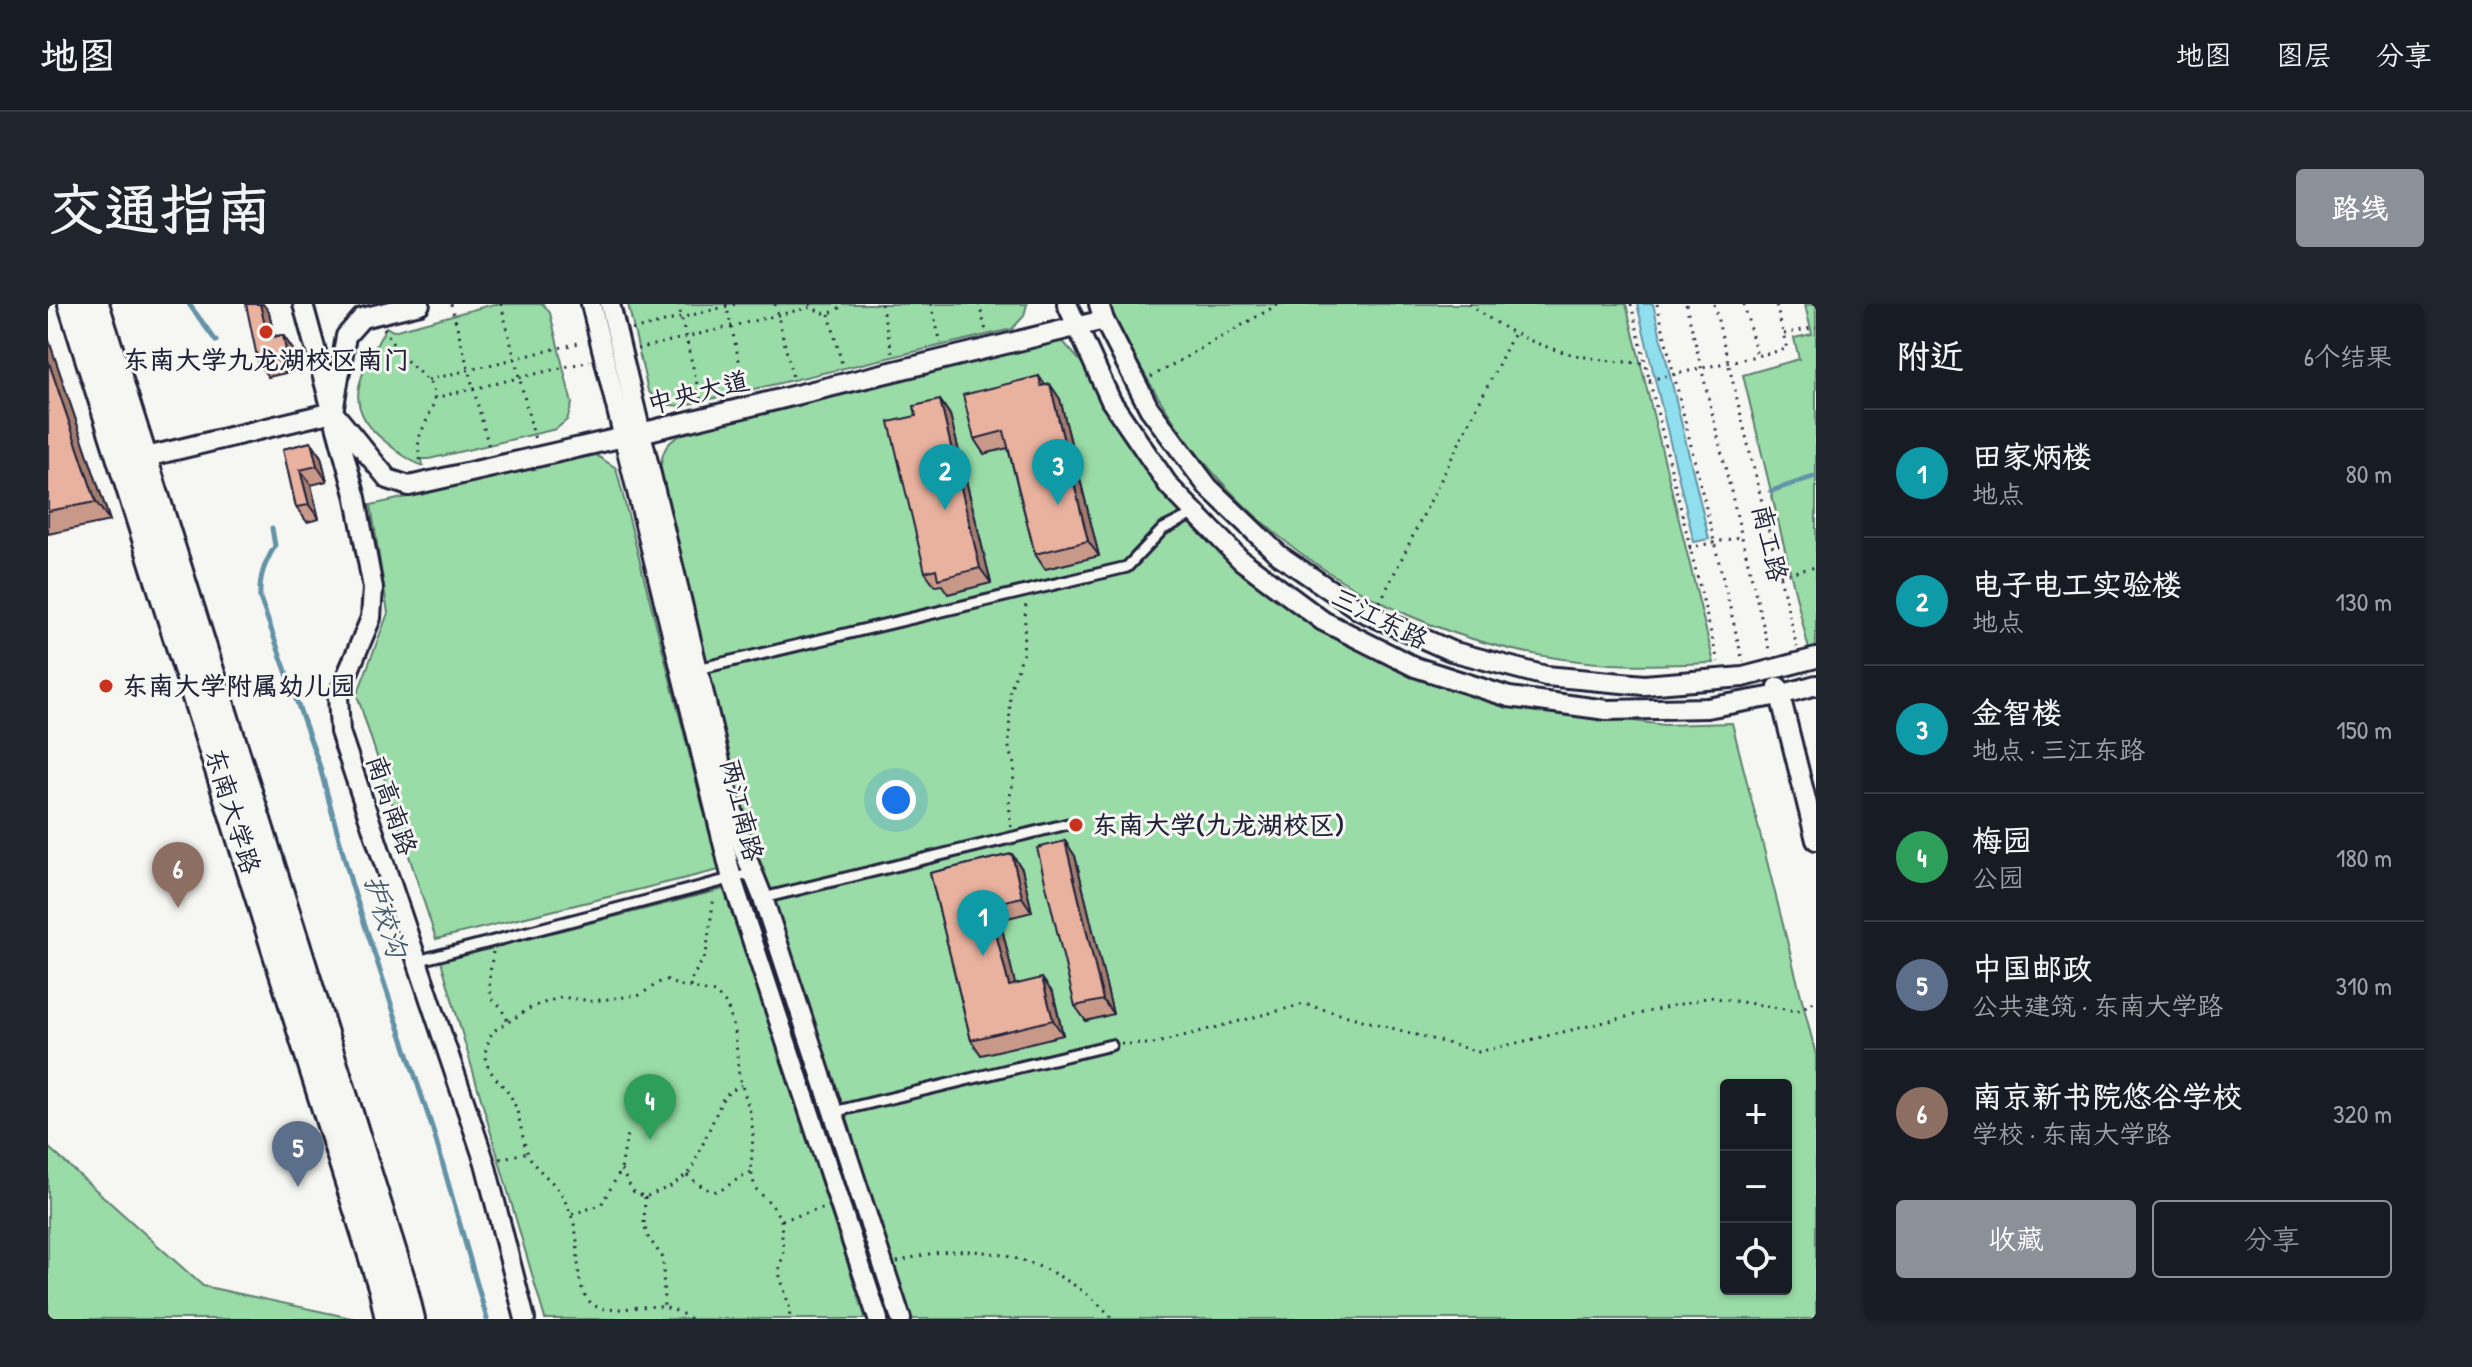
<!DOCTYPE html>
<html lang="zh">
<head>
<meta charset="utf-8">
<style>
  :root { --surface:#171b24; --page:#20242c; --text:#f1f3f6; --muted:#9ea1a6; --line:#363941; --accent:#8c9099 }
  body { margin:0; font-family:"Patrick Hand","LXGW WenKai TC",sans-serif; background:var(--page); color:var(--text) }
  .controls { position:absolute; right:24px; bottom:24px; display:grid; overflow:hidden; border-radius:8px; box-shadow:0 2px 6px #0004 }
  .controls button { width:72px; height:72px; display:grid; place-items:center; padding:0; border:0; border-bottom:2px solid var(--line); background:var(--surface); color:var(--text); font:40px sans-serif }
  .you { position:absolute; left:848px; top:496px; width:28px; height:28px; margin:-20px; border:6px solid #fff; border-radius:50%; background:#1a73e8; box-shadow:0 0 0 12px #1a73e833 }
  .badge { display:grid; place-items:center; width:52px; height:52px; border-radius:50%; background:var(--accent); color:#fff; font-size:26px; font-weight:700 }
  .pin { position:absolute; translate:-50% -66px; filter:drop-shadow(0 2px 4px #0008) }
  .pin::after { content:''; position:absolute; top:42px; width:28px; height:24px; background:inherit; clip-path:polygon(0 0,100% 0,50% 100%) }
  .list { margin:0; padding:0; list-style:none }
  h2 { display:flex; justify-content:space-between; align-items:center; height:104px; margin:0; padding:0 32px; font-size:34px }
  h2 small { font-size:26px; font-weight:400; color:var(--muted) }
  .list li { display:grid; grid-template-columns:52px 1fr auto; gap:24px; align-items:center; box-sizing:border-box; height:128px; padding:0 32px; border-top:2px solid var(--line) }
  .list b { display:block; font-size:30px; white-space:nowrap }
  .list p { margin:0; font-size:26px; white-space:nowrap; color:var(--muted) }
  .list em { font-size:26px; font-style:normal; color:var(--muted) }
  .actions { display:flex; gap:16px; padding:24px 32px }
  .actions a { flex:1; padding:18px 0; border:2px solid var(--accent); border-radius:8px; text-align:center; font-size:28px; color:var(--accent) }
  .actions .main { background:var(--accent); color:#fff }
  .icon { flex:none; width:44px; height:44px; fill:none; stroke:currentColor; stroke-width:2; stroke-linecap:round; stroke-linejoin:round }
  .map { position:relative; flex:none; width:1768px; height:1015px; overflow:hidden; border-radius:8px }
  header { display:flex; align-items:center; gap:48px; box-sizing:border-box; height:112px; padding:0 40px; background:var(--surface); border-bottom:2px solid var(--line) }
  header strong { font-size:38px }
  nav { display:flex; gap:44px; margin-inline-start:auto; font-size:28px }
  .intro { display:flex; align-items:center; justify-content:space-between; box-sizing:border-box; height:192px; padding:0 48px }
  h1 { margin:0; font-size:56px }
  .button { padding:20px 36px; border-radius:8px; background:var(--accent); color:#fff; font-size:28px; font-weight:700 }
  main { display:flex; gap:48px; padding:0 48px }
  aside { flex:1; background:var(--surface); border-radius:8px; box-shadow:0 2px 6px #0004 }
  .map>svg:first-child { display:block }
</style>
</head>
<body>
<header>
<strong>地图</strong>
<nav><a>地图</a><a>图层</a><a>分享</a></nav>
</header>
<div class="intro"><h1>交通指南</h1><a class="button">路线</a></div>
<main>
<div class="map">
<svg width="1768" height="1015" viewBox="0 0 1768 1015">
  <rect width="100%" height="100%" fill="#f6f6f2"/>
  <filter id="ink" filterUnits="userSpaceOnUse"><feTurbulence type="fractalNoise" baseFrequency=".0125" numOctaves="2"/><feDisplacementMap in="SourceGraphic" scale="16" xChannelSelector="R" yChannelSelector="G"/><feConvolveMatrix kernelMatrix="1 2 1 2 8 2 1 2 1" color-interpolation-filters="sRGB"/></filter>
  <g filter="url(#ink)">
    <!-- green -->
    <path fill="#99dca7" stroke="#5e7f71" stroke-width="2" fill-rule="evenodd" d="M446 0H495L502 9 524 100 519 116 508 125 381 155H374L375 162C360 156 350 148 338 138 289 100 315 68 338 23L345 27Z
      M580 0H979L976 12 964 25 633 102 614 100 600 87Z
      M1060 0H1578L1666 359C1631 360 1597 362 1562 360 1394 349 1236 269 1136 132 1106 90 1082 46 1060 0Z
      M1768 0V348L1762 350 1695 71 1751 55 1746 34 1764 30 1757 1Z
      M1012 34 1034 59 1054 96 1092 150 1149 224 1222 289 1271 319 1338 354 1547 412 1616 421 1684 419 1768 751V1015H860L703 542 612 176C612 140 620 137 651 121ZM1678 781H1738V985H1678Z
      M548 151 568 164 671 566 388 635 309 391 340 309 323 201Z
      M676 585 818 1015H497L393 657Z
      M0 843 155 982 308 1015H0Z"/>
    <!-- water -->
    <path fill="#90dfee" stroke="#6493a6" stroke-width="2" d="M1589 0H1605L1661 235 1646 238Z"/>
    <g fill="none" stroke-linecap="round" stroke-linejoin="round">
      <!-- stream -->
      <path stroke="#6493a6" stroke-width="5" d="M141 0 168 37
        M1723 187 1768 172
        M224 224 227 242C216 260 211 273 212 294L271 460 304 582 385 826 439 1015"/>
      <!-- service casing -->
      <g stroke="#22223b" stroke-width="15">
        <path id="service" d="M648 368 650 365 1079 263 1115 225 1147 209
          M715 594 1020 520
          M369 657 705 569
          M785 808 1063 741"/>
      </g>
      <!-- minor casing -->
      <g stroke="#22223b" stroke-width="24">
        <path id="minor" d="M255 0 308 194 325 284 323 314 290 392 292 428 437 859 477 1015
          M372 0 314 14 298 32 285 108 340 175 361 182 576 133 1056 16
          M543 0 684 575 830 1015
          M562 0 679 486 696 547 715 594 853 1015
          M1019 0 1063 97 1121 182 1193 256 1275 317 1367 363 1461 393 1559 406 1659 404 1732 391 1768 381
          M1051 0 1056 16 1101 104 1160 183 1231 251 1313 307 1403 347 1498 372 1596 381 1695 373 1768 354
          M86 156 285 108
          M1730 383 1768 536"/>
      </g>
      <!-- secondary casing -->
      <g stroke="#22223b" stroke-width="32">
        <path id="secondary" d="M24 0 335 986 341 1015
          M47 0 354 978 363 1015"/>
      </g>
      <!-- path -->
      <path stroke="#22223b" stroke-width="3" stroke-dasharray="2 6" stroke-linecap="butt" d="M403 0 442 147
        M453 0 487 136
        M630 0 653 97
        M678 0 698 86
        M727 0 745 74
        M762 0C771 12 786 12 795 0
        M833 0 845 51
        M883 0 893 39
        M931 0 938 27
        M1421 0C1475 42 1529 57 1596 59
        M1583 0 1670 358
        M1609 0 1695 358
        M1638 0 1722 350
        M1666 0 1749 343
        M1696 0 1709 52
        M781 10 795 64
        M336 24 349 47 382 79 387 90 385 102 372 131 370 143 373 163
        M584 26 688 0
        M1736 30 1768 23
        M589 45 763 3
        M1103 73 1231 0
        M380 76 535 38
        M1601 76 1739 45 1728 0
        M386 94 542 57
        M1641 244 1692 233
        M1732 271 1768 263
        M1332 298 1466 29
        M963 523 961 496 965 479 967 462 961 447 962 386 975 350 978 299
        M445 648 441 676 443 694 452 702 460 717
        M642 683 645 672 658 651 666 592
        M1073 740H1105L1256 700 1431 748 1662 693 1749 707 1768 697
        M452 855 480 848
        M573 866 585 887 597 893 623 882 643 867 676 792 693 781
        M639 871C675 901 669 883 703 868
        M597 893 596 921 600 933 615 954 616 1003
        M524 910 553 901 573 866 579 830
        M734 916 777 904
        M849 958C867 953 885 948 904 947 963 944 1026 970 1065 1015
        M0 1012 2 1015
        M642 1015C606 988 574 1015 545 1001 527 985 531 958 529 937 528 923 523 909 517 897 510 881 497 873 486 860 472 841 475 817 465 797 459 782 442 773 438 757 435 748 441 737 444 728L484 703 513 693 544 697 592 691 612 678 619 676 629 681 667 689 679 701 687 728 691 772 703 811 705 830 703 867 707 884 724 901 733 916 735 949 731 969 741 1002 742 1015"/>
      <!-- service -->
      <use href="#service" stroke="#f6f6f2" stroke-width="9"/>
      <!-- minor -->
      <use href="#minor" stroke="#f6f6f2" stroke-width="18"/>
      <!-- secondary -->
      <use href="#secondary" stroke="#f6f6f2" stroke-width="26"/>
    </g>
    <!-- wall -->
    <path fill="#c89989" stroke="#22223b" stroke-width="2" d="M221 8 226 32 235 31 245 46 250 66 220 73 210 58Z
      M0 34 62 217 0 230Z
      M991 72 997 81 1012 95 1051 252 997 265 987 250 960 144 936 150 926 135Z
      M892 96 902 111 943 279 900 290 894 281 887 282 877 268 868 112Z
      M263 138 273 153 279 177 263 181 271 215 259 218 248 203 235 145Z
      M1017 537 1027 552 1065 710 1038 717 1027 702Z
      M964 550 974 565 984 608 952 616 967 681 1005 689 1015 731 933 751 923 736 882 569Z"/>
    <!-- shaded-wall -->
    <path fill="#a37d6f" stroke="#22223b" stroke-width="2" d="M212 0H215L221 8 230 49 220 34Z
      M235 31 245 46 250 66 239 52Z
      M0 34 62 217 48 198 0 56Z
      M1002 80 1012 95 1051 252 1040 237Z
      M892 96 902 111 943 279 932 264Z
      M263 138 273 153 279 177 269 162Z
      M252 166 263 181 271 215 261 201Z
      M1017 537 1027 552 1065 710 1055 696Z
      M964 550 974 565 984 608 974 593Z
      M941 601 952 616 971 697 961 682Z
      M994 674 1005 689 1015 731 1005 716Z"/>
    <!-- building -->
    <path fill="#e9b29f" stroke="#22223b" stroke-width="2" d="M198 0H212L220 34 235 31 239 52 210 58Z
      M0 56 48 198 0 207Z
      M991 72 993 82 1002 80 1040 237 987 250 956 127 926 135 915 91Z
      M892 96 932 264 890 275 888 265 877 268 841 118 868 112 866 102Z
      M263 138 269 162 252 166 261 201 248 203 235 145Z
      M1017 537 1055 696 1027 702 989 544Z
      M964 550 974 593 941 601 961 682 994 674 1005 716 923 736 882 569Z"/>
  </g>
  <!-- markers -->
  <g fill="#c8321e" stroke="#f6f6f2" stroke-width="3">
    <circle cx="218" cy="28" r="8"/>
    <circle cx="58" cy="382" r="8"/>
    <circle cx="1028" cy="521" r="8"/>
  </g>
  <g text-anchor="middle" stroke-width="6" stroke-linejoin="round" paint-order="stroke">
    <!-- poi labels -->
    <g font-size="26" font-weight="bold" fill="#22223b" stroke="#f6f6f2" text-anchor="start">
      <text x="218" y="65" text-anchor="middle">东南大学九龙湖校区南门</text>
      <text x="74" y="391">东南大学附属幼儿园</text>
      <text x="1044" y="530">东南大学(九龙湖校区)</text>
    </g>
    <!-- street labels -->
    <g font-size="26" fill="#22223b" stroke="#f6f6f2">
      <text transform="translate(650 88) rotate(-14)" y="9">中央大道</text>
      <text transform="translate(1722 239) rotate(77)" y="9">南工路</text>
      <text transform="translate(1332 314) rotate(27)" y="9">三江东路</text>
      <text transform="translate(344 501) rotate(71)" y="9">南高南路</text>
      <text transform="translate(694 506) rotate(76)" y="9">两江南路</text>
      <text transform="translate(185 507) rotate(73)" y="9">东南大学路</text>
    </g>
    <!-- water labels -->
    <g font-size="28" font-style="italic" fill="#435b71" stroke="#f6f6f2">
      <text transform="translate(338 612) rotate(73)" y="10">护校沟</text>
    </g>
  </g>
</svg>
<div class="controls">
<button>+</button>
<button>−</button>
<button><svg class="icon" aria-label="locate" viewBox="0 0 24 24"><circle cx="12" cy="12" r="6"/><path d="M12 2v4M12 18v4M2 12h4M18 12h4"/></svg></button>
</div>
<div class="you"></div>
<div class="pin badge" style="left:935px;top:652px;background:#0f9aa8">1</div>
<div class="pin badge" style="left:897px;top:206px;background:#0f9aa8">2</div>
<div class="pin badge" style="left:1010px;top:201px;background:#0f9aa8">3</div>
<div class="pin badge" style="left:602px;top:836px;background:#2e9e5b">4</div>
<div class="pin badge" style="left:250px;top:883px;background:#5c6f8a">5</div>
<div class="pin badge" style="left:130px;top:604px;background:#8d6e63">6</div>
</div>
<aside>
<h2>附近<small>6个结果</small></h2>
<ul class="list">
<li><span class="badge" style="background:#0f9aa8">1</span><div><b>田家炳楼</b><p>地点</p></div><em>80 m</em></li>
<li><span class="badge" style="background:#0f9aa8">2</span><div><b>电子电工实验楼</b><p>地点</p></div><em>130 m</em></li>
<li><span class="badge" style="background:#0f9aa8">3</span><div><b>金智楼</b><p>地点 · 三江东路</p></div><em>150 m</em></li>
<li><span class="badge" style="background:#2e9e5b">4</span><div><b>梅园</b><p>公园</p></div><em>180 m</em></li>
<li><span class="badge" style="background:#5c6f8a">5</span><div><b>中国邮政</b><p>公共建筑 · 东南大学路</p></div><em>310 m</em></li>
<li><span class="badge" style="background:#8d6e63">6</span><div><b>南京新书院悠谷学校</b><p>学校 · 东南大学路</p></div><em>320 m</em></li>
</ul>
<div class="actions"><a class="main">收藏</a><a>分享</a></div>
</aside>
</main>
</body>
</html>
